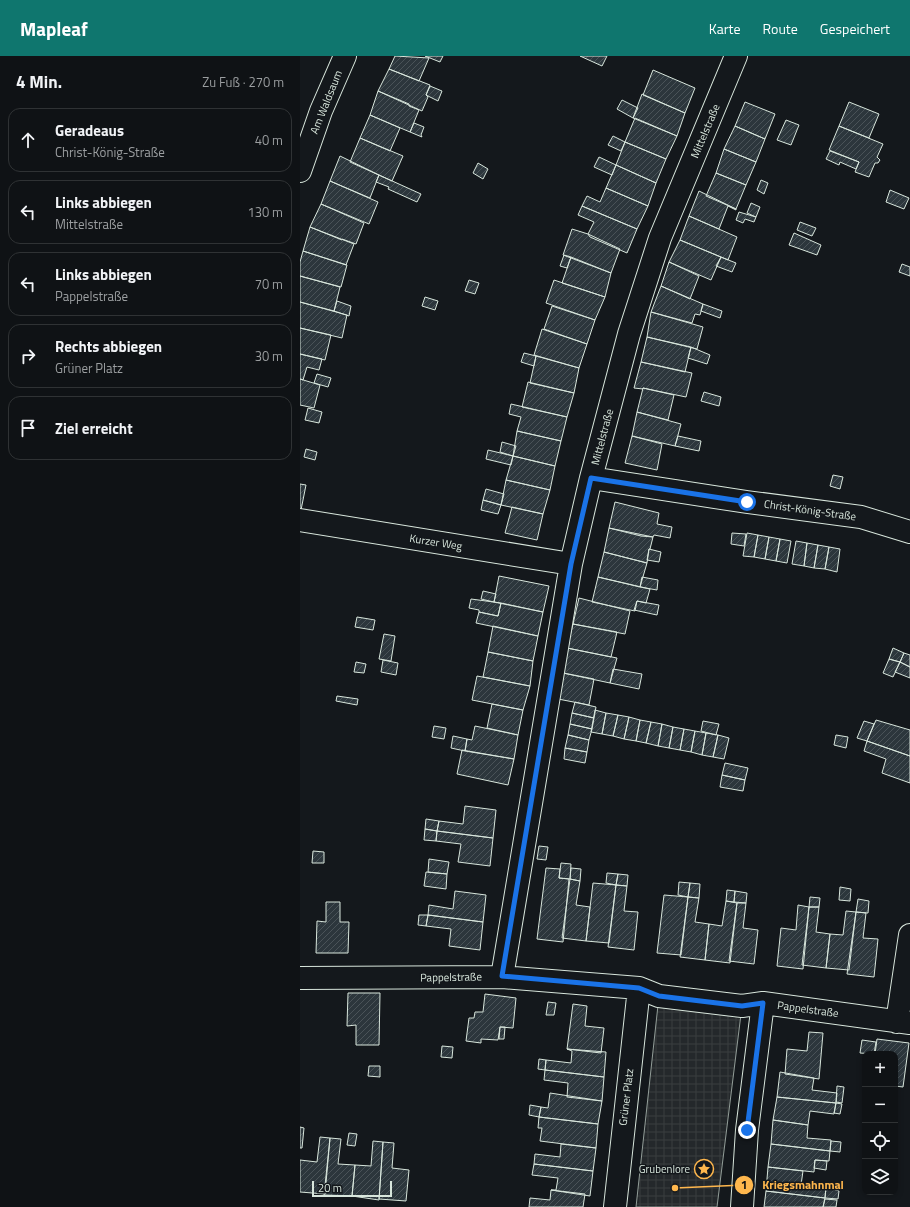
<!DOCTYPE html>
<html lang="de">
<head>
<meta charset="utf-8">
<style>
  :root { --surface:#0f1215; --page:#181b1e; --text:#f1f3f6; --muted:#9b9ea0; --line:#2f3234; --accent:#0f766e }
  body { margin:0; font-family:"Titillium Web",sans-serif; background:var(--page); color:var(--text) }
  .controls { position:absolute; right:12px; bottom:12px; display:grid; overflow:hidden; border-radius:8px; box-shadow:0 2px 6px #0003 }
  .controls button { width:36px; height:36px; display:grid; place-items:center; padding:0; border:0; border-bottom:1px solid var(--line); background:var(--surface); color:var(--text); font:20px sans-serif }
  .scale { position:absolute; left:12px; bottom:10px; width:80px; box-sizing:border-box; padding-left:4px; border:2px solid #d8e6dc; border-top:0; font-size:11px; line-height:14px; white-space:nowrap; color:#d8e6dc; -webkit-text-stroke:3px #14181c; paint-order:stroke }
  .stop { position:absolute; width:12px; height:12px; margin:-9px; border:3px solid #1a73e8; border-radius:50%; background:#fff }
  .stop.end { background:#1a73e8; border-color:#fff; box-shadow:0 1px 4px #0008 }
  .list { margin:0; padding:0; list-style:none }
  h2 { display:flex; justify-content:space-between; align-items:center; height:52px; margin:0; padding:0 16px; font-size:17px }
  h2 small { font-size:13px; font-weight:400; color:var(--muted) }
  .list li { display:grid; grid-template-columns:26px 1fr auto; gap:12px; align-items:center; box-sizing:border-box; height:64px; margin:0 8px 8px; padding:0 8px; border:1px solid var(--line); border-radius:12px }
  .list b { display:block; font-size:15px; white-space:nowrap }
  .list p { margin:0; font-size:13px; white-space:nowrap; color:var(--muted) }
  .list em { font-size:13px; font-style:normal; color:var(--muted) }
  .icon { flex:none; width:22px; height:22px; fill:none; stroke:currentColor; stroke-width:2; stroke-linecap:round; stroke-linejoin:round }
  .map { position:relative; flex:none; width:610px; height:1151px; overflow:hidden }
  header { display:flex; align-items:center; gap:24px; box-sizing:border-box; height:56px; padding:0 20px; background:var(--accent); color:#fff }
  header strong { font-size:19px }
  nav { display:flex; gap:22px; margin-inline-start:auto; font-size:14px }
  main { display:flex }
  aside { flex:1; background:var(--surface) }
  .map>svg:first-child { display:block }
</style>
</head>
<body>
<header>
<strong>Mapleaf</strong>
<nav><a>Karte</a><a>Route</a><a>Gespeichert</a></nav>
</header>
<main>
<aside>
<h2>4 Min.<small>Zu Fuß · 270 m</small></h2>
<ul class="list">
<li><svg class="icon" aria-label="ahead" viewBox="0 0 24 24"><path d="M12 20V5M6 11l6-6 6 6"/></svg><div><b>Geradeaus</b><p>Christ-König-Straße</p></div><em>40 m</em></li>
<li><svg class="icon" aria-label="left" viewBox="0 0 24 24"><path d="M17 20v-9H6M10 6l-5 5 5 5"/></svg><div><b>Links abbiegen</b><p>Mittelstraße</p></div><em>130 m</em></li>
<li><svg class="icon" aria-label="left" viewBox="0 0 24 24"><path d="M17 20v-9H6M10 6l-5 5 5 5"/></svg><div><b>Links abbiegen</b><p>Pappelstraße</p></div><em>70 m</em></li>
<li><svg class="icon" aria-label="right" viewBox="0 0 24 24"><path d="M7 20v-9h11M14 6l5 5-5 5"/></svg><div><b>Rechts abbiegen</b><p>Grüner Platz</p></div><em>30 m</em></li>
<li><svg class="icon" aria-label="arrive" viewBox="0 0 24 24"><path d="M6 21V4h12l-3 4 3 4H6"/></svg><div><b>Ziel erreicht</b></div></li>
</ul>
</aside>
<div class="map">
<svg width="610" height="1151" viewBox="0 0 610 1151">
  <defs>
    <pattern id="plaza-grid" width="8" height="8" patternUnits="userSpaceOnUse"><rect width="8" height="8" fill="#24282b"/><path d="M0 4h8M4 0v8" fill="none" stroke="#393d3f"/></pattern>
    <pattern id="building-hatch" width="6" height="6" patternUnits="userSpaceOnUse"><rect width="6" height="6" fill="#2c363c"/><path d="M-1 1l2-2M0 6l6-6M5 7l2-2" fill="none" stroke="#4a5358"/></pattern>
  </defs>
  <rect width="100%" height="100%" fill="#14181c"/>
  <!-- plaza -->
  <path fill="url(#plaza-grid)" stroke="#939e99" d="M359 940 442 950 417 1151H336Z"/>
  <!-- building -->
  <path fill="url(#building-hatch)" stroke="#d8e6dc" d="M95 0 129 2 119 25 89 13Z
    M125 0H143L140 6Z
    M280 0H307L302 10Z
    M89 13 130 29 126 39 128 41 122 55 78 35Z
    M353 14 395 32 385 57 343 39Z
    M130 30 142 35 138 45 126 39Z
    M78 35 109 48V50L119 54 110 76 70 59Z
    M342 38 385 57 377 80 333 62Z
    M322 44 338 52 333 62 317 53Z
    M445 46 475 58 465 83 435 70Z
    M549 46 579 58 569 82 539 70Z
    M70 59 100 72 90 95 60 82Z
    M335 62 377 80 366 103 325 86Z
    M486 64 499 69 491 89 477 84Z
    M114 67 124 71 121 79 122 81 110 76Z
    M435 70 465 83 456 106 424 93Z
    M539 70 583 88 577 101 580 104 578 107H575L569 121 555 116 559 106 529 94Z
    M313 80 325 86 321 95 308 89Z
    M60 82 103 100 92 125 50 106Z
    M325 86 366 103 356 127 316 109Z
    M424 93 456 106 446 129 416 117Z
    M530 95 559 106 556 113 540 106 539 109 526 103Z
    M40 100 79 119 70 142 30 125Z
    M299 101 316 109 312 119 294 111Z
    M178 107 188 113 183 123 173 117Z
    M316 109 356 127 348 150 306 132Z
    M416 117 446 129 436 153 406 140Z
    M79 119 121 138 117 146 88 133 89 131 76 126Z
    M461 124 468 127 464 138 457 134Z
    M30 125 78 146 69 168 21 148Z
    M306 132 348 150 337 173 282 150 287 140 300 146Z
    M590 134 609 142 604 153 586 146Z
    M399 135 436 153V154L428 150 419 173 389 160Z
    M451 147 460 151 456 161 447 157Z
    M21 148 64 167 56 188 42 183V184L10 171Z
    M282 150 337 173 327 197 290 181 288 178 294 166 278 159Z
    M439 156 456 161 454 166 445 163 443 167 436 164Z
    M389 160 437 181 428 204 380 184Z
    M500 166 516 172 512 180 497 174Z
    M10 171 54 188 46 209 3 195Z
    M272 173 288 178 320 193 311 217 263 199Z
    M494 177 521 189 517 199 489 189Z
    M380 184 421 201 411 224 369 206Z
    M3 195 47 209 41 231 0 220V206Z
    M264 199 271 201 267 212 260 210Z
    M271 201 311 217 305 241 262 227Z
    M421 201 436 207 432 216 416 210Z
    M369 206 399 220 390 243 361 230Z
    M602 208 610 211V220L599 216Z
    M0 220 40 231 34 255 0 246Z
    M169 224 179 227 175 238 165 235Z
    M254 224 305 241 295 264 246 247Z
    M361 230 403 248 400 259 395 258 392 267 351 256Z
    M125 241 138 245 135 254 122 250Z
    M37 245 51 250 49 260 34 255Z
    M0 246 47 259 42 282 0 272Z
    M403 248 422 255 420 262 401 255Z
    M252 250 295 264 287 288 244 273Z
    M351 256 403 271 397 293 347 281Z
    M0 272 31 279 25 304 0 298Z
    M242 273 287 288 279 312 234 299Z
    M347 281 391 291 385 316 341 306Z
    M391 291 410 299 407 308 388 302Z
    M224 297 236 300 234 310 221 306Z
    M0 298 22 303 19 314 7 311 3 324 0 323Z
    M236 300 279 312 274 337 230 327Z
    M341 306 392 317 386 341 343 332V333L334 332Z
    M17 318 31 322 28 331 14 327Z
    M0 323 20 329 14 352 0 349Z
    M228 326 274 337 267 361 222 351Z
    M343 332 374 339 368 364 337 356Z
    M404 336 421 341 419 350 401 345Z
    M211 348 267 361 261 385 217 375 221 361 209 358Z
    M8 352 22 356 19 367 5 364Z
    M337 356 381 368 375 390 332 380Z
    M217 375 261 385 255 410 213 400Z
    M332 380 362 388 357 414 325 407Z
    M378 380 401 385 399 395 375 390Z
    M202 386 216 390 213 400 200 396Z
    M6 393 17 396 15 404 4 401Z
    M188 394 213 400 211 409 186 403Z
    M213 400 255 410 250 434 206 424Z
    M533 419 543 421 540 433 530 430Z
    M206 424 250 434 243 458 201 449Z
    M0 428 6 429 1 454 0 453Z
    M186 433 204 438 201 449 183 444Z
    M183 444 201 449 198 458 181 454Z
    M315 446 359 457 357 468 372 471 370 482 354 479 353 481 341 480 309 472Z
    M212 451 243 458 237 484 205 477Z
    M309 472 353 481 350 493H349L347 507 304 496Z
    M432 477 446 478 444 490 431 488Z
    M447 477 458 479 454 501 443 500Z
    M458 479 469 481 465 503 454 501Z
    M469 481 480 483 476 505 465 503Z
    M480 483 491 485 487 507 476 505Z
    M496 485 507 487 504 510 492 508Z
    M507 487 518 489 514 512 504 510Z
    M518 489 529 491 525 513 514 512Z
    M529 491 540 493 537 516 525 513Z
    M349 493 361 496 359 506 347 504Z
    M304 496 347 507 340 531 298 521Z
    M199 520 249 530 243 556 194 546Z
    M298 521 350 533 346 547 337 545 335 555 292 546Z
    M342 521 358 524 357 534 340 531Z
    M183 535 196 538 194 546 181 543Z
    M279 542 330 555 325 578 273 568Z
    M171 543 201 547 198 560 179 556V554L169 552Z
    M337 545 359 549 357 559 334 554Z
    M201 547 243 556 238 580 176 567 179 556 198 560Z
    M57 561 75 564 73 574 55 571Z
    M273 568 317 576 311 601 267 592Z
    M193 570 238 580 233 605 188 596Z
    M84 578 95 580 91 605 79 603Z
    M267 592 317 602 310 627 263 617Z
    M593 592 604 597 600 606 589 603Z
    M188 596 233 605 230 630 183 621Z
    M604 597 610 599V611L600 606Z
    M589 603 600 606 593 621 583 617Z
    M83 604 98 607 96 619 81 616Z
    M56 606 66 608 64 617 54 616Z
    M600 606 610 611V622L595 616Z
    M313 613 342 618 339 633 310 627Z
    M263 617 294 623 289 649 258 643Z
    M177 620 230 630 223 654 172 644Z
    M37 640 58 643 57 649 36 645Z
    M275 646 296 651 294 662 272 657Z
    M192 648 223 654 218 679 187 672Z
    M295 654 306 657 302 678 291 676Z
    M272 657 294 662 292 673 270 668Z
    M306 657 318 659 313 680 302 678Z
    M318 659 329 661 324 683 313 680Z
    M329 661 340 664 336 685 324 683Z
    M340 664 351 666 346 687 336 685Z
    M576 664 610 674V700L567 685Z
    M403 665 419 668 416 679 401 675Z
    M564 665 574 668 567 685 557 682Z
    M351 666 362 668 358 690 346 687Z
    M270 668 292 673 289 684 268 679Z
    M362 668 373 671 369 692 358 690Z
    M134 670 146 672 144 683 132 681Z
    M175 670 218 679 214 703 165 695 167 683 172 684Z
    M373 671 384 673 380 694 369 692Z
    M384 673 395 675 391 696 380 694Z
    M395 675 406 677 402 699 391 696Z
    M406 677 418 679 413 701 402 699Z
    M268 679 289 684 287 696 265 692Z
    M418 679 429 682 424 703 413 701Z
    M536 679 548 681 546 692 534 689Z
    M153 680 167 683 165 695 151 692Z
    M567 685 610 700V727L582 717 586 703 564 695Z
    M265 692 287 696 285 707 264 703Z
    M162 694 214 703 208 729 157 718Z
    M425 707 448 712 445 724 422 719Z
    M422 719 445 724 443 735 420 731Z
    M165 750 196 754 193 782 137 775 139 765 163 768Z
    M126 763 139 765 137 775 125 773Z
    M125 773 137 775 136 785 124 784Z
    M137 775 193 782 190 810 158 806 161 788 136 785Z
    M239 790 248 791 246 804 237 803Z
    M13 795 24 796V807H12Z
    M129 803 149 806 147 818 128 816Z
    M261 807 271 808 270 823 259 822Z
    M246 812 260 813 259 822 269 823 263 886 237 883Z
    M271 812 281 813 280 825 270 823Z
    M126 816 147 818 146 833 124 830Z
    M307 817 318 818 316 829 306 827Z
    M318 818 328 819 327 830 316 829Z
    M270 823 280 825 276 849 290 851 286 885 262 882Z
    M379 826 390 827 388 841 378 839Z
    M293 827 316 829 309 887 286 885Z
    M390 827 400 828 399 842 388 841Z
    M316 829 327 830 324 855 338 856 334 894 308 891Z
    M540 831 551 833 550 845 539 844Z
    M427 834 435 835 434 846 426 845Z
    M155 835 186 839 183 866 128 859 129 849 153 853Z
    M435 835 447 837 446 847 434 846Z
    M364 839 388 841 381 899 357 897Z
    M388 841 399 842 395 866 409 868 405 904 380 901Z
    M510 841 520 842 519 851H509Z
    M558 843 569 845 568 857 556 856Z
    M426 845 437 847 430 907 405 904 409 868 422 870Z
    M26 846H40V866H49L48 897H16L17 865 26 866Z
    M437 847H446L443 872 458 874 454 908 429 905Z
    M498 849 509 851 503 913 477 910 481 872 496 874Z
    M509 851H519L516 876 530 878 526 912 502 909Z
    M546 855 556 856 549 914 526 912 530 878 543 879Z
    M556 856 566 857 563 882 578 883 574 921 547 918Z
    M119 859H128L126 870 118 869Z
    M128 859 183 866 180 894 149 890 151 873 126 870Z
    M48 937H80L79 989H56V969L47 970Z
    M185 938 216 942 213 972 200 971 198 984 181 983V987L166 985 169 962H174L175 956H183Z
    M248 946 256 947 254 959H246Z
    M273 948 287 950 285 970 304 972 301 997 267 993Z
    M200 971H205L204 983H199Z
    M509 976 523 977 519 1023 485 1018 487 993 507 995Z
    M577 983 609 987 603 1031 595 1030V998H575Z
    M562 984 576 986 574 998 560 997Z
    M142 990 153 991 152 1002 141 1001Z
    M267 993 306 996 304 1021 245 1014 246 1004 271 1007 272 995Z
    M239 1003 246 1004 245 1014 238 1013Z
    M69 1010H80V1021L68 1020Z
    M245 1014 304 1021 302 1045 267 1041 268 1027 244 1024Z
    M480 1016 514 1022 512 1034 537 1037 536 1047 477 1041Z
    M537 1030 544 1031 542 1047 536 1046Z
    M250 1037 302 1045 298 1068 239 1061 241 1051 248 1052Z
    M477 1041 536 1047 534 1058 510 1055 508 1069 473 1064Z
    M536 1047 542 1048 540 1058 534 1057Z
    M230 1049 241 1051 239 1061 229 1059Z
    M239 1061 298 1068 296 1092 240 1085 242 1072H238Z
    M473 1064 508 1069 507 1082 531 1084 530 1095 471 1088Z
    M0 1071 4 1072 2 1092H0Z
    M49 1077 57 1078 55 1090 47 1089Z
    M20 1081 30 1082 25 1138 0 1136V1104L17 1106Z
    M30 1082 41 1083 38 1108 55 1109 52 1140 24 1139Z
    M73 1085 83 1086 79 1144 52 1140 55 1109 71 1110Z
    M531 1085 541 1086 540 1096 530 1095Z
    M83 1086 94 1087 92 1112 109 1114 106 1145 79 1143Z
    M261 1088 296 1092 293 1115 234 1108 235 1098 260 1101Z
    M471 1088 530 1095 529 1105 515 1104 514 1116 468 1111Z
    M515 1104 527 1105 526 1114 514 1112Z
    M234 1108 293 1115 290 1140 251 1134H256L258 1122 232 1119Z
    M468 1111 503 1115 501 1129 526 1131 525 1142 466 1135Z
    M526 1131 539 1135 538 1143 525 1142Z
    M251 1134 285 1138 283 1151H229L230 1142 250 1144Z
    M466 1135 525 1142 523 1151H464Z
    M525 1143 537 1144 536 1151H523Z"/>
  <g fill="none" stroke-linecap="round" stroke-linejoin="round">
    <!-- minor casing -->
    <g stroke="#d8e6dc" stroke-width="24">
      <path id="minor" d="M0 115 21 55 45 0
        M291 422 447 446 561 461 610 476
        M0 464 271 508
        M202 921 271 508 291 422 329 278 360 182 436 0
        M0 922 202 921 339 932 359 940 442 950 463 947 610 967
        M597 966 610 879
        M315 1151 339 932
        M442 1151 447 1074 463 947"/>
    </g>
    <!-- minor -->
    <use href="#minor" stroke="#14181c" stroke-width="22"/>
  </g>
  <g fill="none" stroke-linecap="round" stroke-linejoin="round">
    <!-- route -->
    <path stroke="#1a73e8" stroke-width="5" d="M447 446 291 422 271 508 202 920 339 932 359 940 442 950 463 947 447 1074"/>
  </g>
  <!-- icons -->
  <defs>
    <g id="sight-ring" transform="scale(1)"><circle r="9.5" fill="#14181c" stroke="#ffb74d" stroke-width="1.5"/><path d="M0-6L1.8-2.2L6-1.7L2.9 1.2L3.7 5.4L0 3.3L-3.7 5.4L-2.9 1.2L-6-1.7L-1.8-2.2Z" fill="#ffb74d"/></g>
  </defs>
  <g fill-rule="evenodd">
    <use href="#sight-ring" x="404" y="1113"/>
  </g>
  <g text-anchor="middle" stroke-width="3" stroke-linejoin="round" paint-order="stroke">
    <!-- street labels -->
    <g font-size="11" fill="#d8e6dc" stroke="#14181c">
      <text transform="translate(26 46) rotate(-68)" y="4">Am Waldsaum</text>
      <text transform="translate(405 75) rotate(-67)" y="4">Mittelstraße</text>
      <text transform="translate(302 381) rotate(-75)" y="4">Mittelstraße</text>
      <text transform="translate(510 454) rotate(8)" y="4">Christ-König-Straße</text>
      <text transform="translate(136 486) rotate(9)" y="4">Kurzer Weg</text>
      <text transform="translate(151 921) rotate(-1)" y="4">Pappelstraße</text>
      <text transform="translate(508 953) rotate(8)" y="4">Pappelstraße</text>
      <text transform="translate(326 1041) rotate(-83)" y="4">Grüner Platz</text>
    </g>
    <!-- poi labels -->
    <g font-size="11" fill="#d8e6dc" stroke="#14181c" text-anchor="end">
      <text x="390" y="1117">Grubenlore</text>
    </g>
  </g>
  <!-- callouts -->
  <path fill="none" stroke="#ffb74d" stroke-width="1.5" d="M375 1132L444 1129"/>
  <g fill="#ffb74d" stroke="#14181c" stroke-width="1.5">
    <circle cx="375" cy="1132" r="4"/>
    <circle cx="444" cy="1129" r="10"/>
  </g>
  <g font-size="12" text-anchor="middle" font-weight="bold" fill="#111">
    <text x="444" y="1133">1</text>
  </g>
  <g font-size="12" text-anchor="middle" font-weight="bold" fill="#ffb74d" stroke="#14181c" stroke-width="3" stroke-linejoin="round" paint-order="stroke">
    <text x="503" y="1133">Kriegsmahnmal</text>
  </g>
</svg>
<div class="controls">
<button>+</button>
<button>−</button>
<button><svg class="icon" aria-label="locate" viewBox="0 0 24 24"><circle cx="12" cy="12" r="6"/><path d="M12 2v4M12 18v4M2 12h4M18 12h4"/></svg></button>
<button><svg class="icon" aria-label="layers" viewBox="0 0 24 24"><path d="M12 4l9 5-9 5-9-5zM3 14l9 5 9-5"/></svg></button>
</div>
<div class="scale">20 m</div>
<div class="stop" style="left:447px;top:446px"></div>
<div class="stop end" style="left:447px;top:1074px"></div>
</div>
</main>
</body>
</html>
